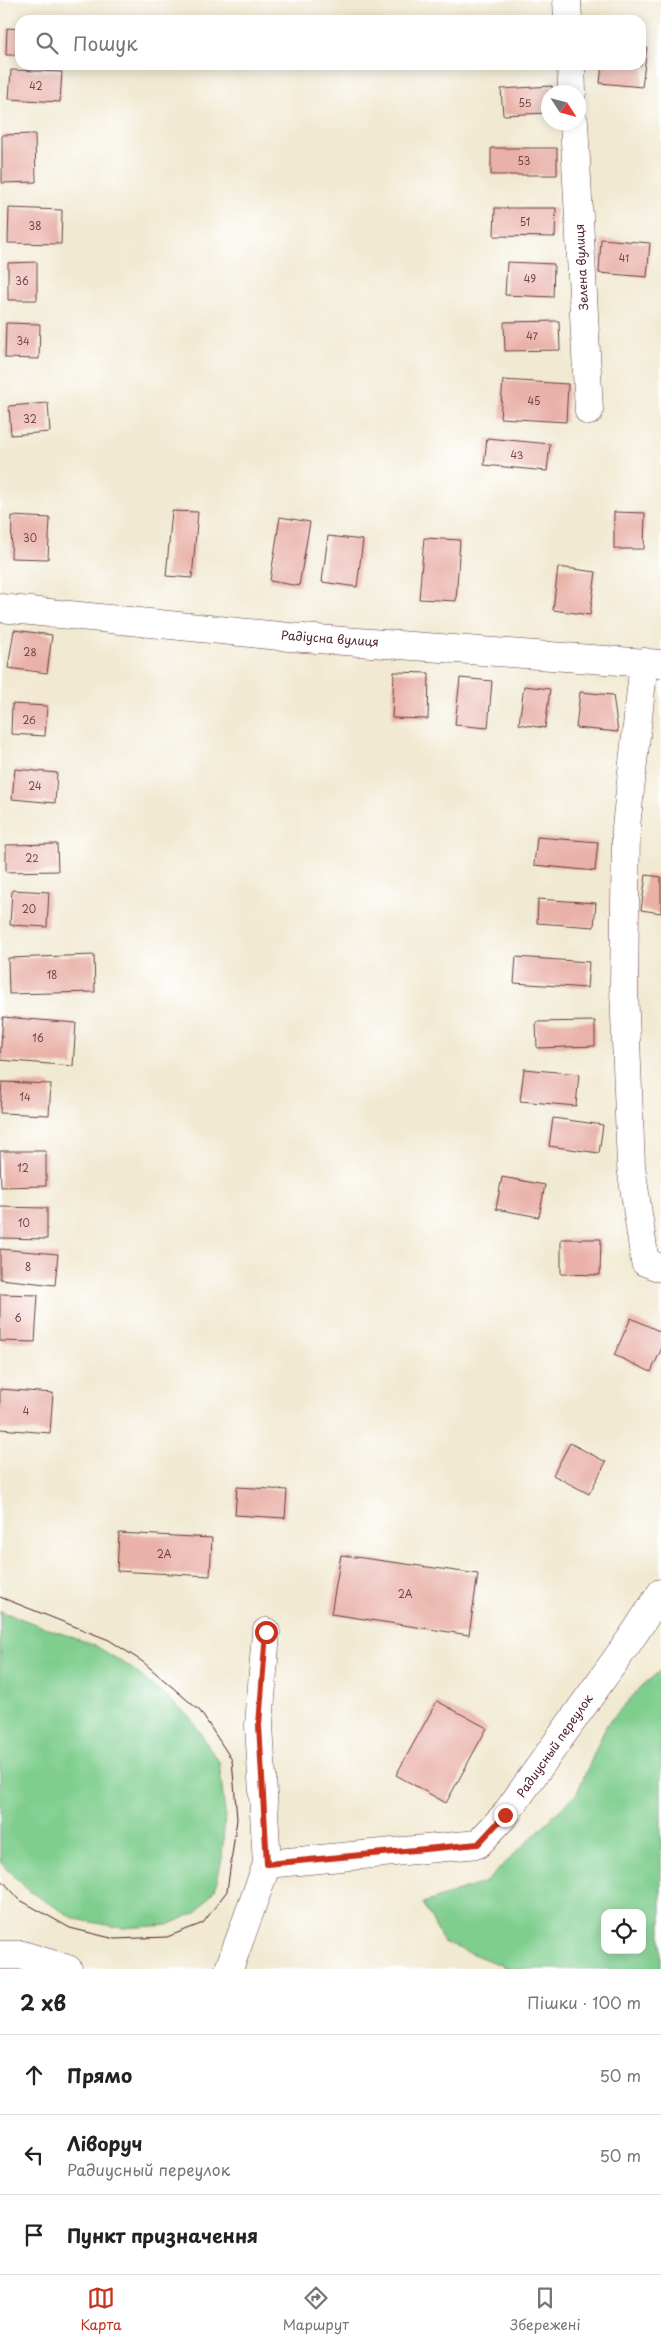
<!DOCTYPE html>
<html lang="uk">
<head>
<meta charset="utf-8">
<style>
  :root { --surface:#fff; --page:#f6f6f6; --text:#222; --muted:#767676; --line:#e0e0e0; --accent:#c8321e }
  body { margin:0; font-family:"Playpen Sans",sans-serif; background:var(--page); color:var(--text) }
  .controls { position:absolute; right:15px; bottom:15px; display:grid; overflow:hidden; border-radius:10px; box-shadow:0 2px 12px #0003 }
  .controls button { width:45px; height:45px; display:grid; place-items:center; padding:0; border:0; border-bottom:1px solid var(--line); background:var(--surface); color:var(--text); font:25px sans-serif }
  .compass { position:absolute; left:541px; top:85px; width:45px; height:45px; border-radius:50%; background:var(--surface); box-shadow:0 2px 12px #0003; rotate:126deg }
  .stop { position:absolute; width:15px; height:15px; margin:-11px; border:4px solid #c8321e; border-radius:50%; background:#fff }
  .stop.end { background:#c8321e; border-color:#fff; box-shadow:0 1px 5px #0008 }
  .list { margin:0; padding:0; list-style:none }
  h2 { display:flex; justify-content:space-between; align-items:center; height:65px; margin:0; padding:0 20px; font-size:21px }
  h2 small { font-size:16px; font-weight:400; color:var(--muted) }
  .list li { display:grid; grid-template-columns:32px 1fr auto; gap:15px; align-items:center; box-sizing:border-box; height:80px; padding:0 20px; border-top:1px solid var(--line) }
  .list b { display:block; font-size:19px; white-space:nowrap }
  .list p { margin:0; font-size:16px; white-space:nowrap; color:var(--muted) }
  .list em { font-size:16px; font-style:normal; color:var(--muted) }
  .icon { flex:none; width:28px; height:28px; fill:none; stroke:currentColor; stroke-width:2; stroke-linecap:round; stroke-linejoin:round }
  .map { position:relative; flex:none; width:661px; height:1969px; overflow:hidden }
  .search { position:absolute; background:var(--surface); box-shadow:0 2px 12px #0003; left:15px; right:15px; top:15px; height:55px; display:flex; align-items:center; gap:12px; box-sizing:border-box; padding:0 18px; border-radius:15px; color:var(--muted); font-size:19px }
  .sheet { height:305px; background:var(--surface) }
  nav { display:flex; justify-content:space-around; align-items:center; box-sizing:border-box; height:70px; border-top:1px solid var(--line); background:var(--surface); font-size:14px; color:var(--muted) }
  nav a { display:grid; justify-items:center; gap:2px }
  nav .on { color:var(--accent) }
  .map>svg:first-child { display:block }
</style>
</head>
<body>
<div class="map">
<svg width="661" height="1969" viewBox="0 0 661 1969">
  <rect width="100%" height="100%" fill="#fff"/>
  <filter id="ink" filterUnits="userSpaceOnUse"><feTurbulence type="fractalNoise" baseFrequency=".02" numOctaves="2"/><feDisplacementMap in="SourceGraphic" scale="10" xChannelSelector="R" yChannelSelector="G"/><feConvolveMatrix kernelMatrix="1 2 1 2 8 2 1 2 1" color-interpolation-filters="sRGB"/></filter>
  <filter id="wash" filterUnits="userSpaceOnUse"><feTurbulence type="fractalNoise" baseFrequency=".0096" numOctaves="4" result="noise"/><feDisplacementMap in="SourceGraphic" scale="20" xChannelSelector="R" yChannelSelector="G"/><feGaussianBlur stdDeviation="1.12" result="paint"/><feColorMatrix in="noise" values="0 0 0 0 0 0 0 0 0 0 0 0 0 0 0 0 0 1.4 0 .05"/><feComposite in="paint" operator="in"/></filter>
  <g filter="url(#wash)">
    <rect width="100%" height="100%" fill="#f1e9d1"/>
    <!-- green -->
    <path fill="#7fce8e" stroke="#64765c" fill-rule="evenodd" d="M0 1611 96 1646 130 1667 189 1716 219 1762 225 1813 222 1859 215 1889 197 1912 168 1925 123 1928 75 1919 29 1891 0 1862Z
      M661 1670V1969H510L443 1942 423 1903 486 1882 577 1793 607 1724 642 1686ZM605 1913H642V1950H605Z"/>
    <g id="blocks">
      <!-- building -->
      <path fill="#e9b1a7" d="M7 28 20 29V55H6Z
        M641 46 647 47 642 87 600 83 602 65H641Z
        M11 70 62 72 60 102 9 99Z
        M552 86V92H548V113L503 115 501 89Z
        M35 134 36 182 2 183V135Z
        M491 148H557V175H491Z
        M9 208 62 210 61 244 8 243Z
        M495 208H556L555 237 494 236Z
        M601 239 650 243 647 277 599 273Z
        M37 262V300H8V263Z
        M507 262 554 264 553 297 505 295Z
        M559 321 560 350 505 351 504 322Z
        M6 323 40 324 39 359 5 358Z
        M503 380 568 384 566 422 500 418Z
        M48 403 50 432 11 435 9 406Z
        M487 438 550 444 547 471 484 465Z
        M172 511 198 512 192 578 166 576Z
        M614 512 645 513 644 549H614Z
        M12 516 50 518 48 559 11 558Z
        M280 517 310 522 299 586 270 581Z
        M328 536 363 540 357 587 322 582Z
        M424 538 460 540 456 601 419 599Z
        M558 567 596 572 590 615 553 610Z
        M14 630 52 635 47 673 8 668Z
        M394 672 429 673 428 719 392 718Z
        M460 678 492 681 488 728 455 725Z
        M524 686 550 689 545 728 519 724Z
        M580 692 613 695 618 732 576 728Z
        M12 704 47 706 45 736 11 734Z
        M15 769 57 773 55 803 12 799Z
        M537 837 598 842 595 871 534 865Z
        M57 844 58 871 6 872V845Z
        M646 875 661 877V913L641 910Z
        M12 890 49 892 47 927 10 925Z
        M538 899 596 903 594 927 537 923Z
        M94 955 95 992 9 994 8 958Z
        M516 957 589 962 587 988 514 983Z
        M3 1017 76 1023 73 1066 0 1060Z
        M595 1021V1046L537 1048 536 1022Z
        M524 1069 579 1074 576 1106 520 1101Z
        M2 1082 51 1084 49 1115 0 1113Z
        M553 1118 603 1125 599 1153 549 1146Z
        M0 1151H46V1186L1 1187Z
        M502 1177 545 1185 539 1217 496 1209Z
        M0 1207 47 1208V1239L0 1238Z
        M561 1239H601L600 1275 561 1274Z
        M0 1249 58 1254 55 1285 0 1279Z
        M0 1294 38 1295 35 1342 0 1341Z
        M631 1318 661 1332V1350L651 1372 614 1355Z
        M0 1389 53 1393 50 1433 0 1429Z
        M570 1443 606 1462 589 1494 553 1475Z
        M237 1487 287 1490 285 1518 235 1515Z
        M119 1533 212 1538 210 1576 117 1571Z
        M341 1555 478 1574 469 1635 331 1614Z
        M437 1701 487 1728 446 1803 396 1775Z"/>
    </g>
  </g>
  <g filter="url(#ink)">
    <use href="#blocks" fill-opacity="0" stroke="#633d44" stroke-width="1"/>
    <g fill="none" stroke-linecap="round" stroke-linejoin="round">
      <!-- minor casing -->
      <g stroke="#633d44" stroke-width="29">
        <path id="minor" d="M567 0 568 20
          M571 65 572 92
          M574 122 589 411
          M0 608 289 637 661 664
          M644 662 626 827 624 989 631 1166 645 1262 661 1268
          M267 1864 478 1844 505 1815 632 1637 661 1593
          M229 1969 267 1864 259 1725 266 1632"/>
      </g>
      <!-- tertiary casing -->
      <g stroke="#633d44" stroke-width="29">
        <path id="tertiary" d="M0 1955H23L68 1969"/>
      </g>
      <!-- minor -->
      <use href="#minor" stroke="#fff" stroke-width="28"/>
      <!-- tertiary -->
      <use href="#tertiary" stroke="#fff" stroke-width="28"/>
      <!-- tram -->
      <path stroke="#4a1f2b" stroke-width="1" d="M0 1597 109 1640 143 1662 200 1711 232 1760 237 1819 227 1891 203 1923 167 1937 115 1939 70 1928 20 1900 0 1878"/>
    </g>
  </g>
  <g fill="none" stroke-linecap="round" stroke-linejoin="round" filter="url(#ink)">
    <!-- route -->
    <path stroke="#c8321e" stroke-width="6" d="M266 1632 259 1725 267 1864 478 1844 505 1815"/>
  </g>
  <g text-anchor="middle" stroke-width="4" stroke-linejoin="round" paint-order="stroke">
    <!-- number labels -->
    <g font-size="10" fill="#72444a">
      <text x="36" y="90">42</text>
      <text x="525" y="107">55</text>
      <text x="524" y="165">53</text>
      <text x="525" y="226">51</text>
      <text x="35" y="230">38</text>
      <text x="624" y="262">41</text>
      <text x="530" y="283">49</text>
      <text x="22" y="285">36</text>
      <text x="532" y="340">47</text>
      <text x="23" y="345">34</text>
      <text x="534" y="405">45</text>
      <text x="30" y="423">32</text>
      <text x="517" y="459">43</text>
      <text x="30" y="542">30</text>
      <text x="30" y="656">28</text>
      <text x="29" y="724">26</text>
      <text x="35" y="790">24</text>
      <text x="32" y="862">22</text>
      <text x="29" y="913">20</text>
      <text x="52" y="979">18</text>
      <text x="38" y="1042">16</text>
      <text x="25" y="1101">14</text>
      <text x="23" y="1172">12</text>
      <text x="24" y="1227">10</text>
      <text x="28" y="1271">8</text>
      <text x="18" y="1322">6</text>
      <text x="26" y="1415">4</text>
      <text x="164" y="1558">2А</text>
      <text x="405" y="1598">2А</text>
    </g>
    <!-- street labels -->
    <g font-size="12" fill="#4a1f2b" stroke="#fff">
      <text transform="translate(582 267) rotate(-93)" y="4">Зелена вулиця</text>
      <text transform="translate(330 639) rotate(4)" y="4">Радіусна вулиця</text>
      <text transform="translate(555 1746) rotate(-55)" y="4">Радиусный переулок</text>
    </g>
  </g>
</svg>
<div class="controls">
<button><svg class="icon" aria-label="locate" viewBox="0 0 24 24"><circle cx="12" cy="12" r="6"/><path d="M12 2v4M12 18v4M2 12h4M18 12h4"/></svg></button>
</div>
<svg class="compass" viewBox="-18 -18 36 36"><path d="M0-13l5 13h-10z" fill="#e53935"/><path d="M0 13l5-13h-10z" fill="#767676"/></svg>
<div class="stop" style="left:266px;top:1632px"></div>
<div class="stop end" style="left:505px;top:1815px"></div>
<div class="search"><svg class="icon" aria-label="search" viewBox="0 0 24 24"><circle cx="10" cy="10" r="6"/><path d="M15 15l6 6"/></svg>Пошук</div>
</div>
<section class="sheet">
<h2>2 хв<small>Пішки · 100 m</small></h2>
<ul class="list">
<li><svg class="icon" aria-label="ahead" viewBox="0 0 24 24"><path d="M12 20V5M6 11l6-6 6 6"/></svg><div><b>Прямо</b></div><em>50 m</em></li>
<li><svg class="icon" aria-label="left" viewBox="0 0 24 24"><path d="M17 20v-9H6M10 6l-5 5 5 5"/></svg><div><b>Ліворуч</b><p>Радиусный переулок</p></div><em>50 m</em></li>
<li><svg class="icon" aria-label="arrive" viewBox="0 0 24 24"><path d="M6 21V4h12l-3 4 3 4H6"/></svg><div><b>Пункт призначення</b></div></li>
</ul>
</section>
<nav>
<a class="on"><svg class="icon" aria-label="map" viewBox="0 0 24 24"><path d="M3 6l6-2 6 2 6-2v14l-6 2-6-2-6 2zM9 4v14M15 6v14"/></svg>Карта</a>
<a><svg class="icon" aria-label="directions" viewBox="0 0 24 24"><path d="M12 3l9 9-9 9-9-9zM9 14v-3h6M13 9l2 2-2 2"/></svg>Маршрут</a>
<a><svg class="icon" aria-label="saved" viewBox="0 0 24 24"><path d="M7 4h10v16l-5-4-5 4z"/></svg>Збережені</a>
</nav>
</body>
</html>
